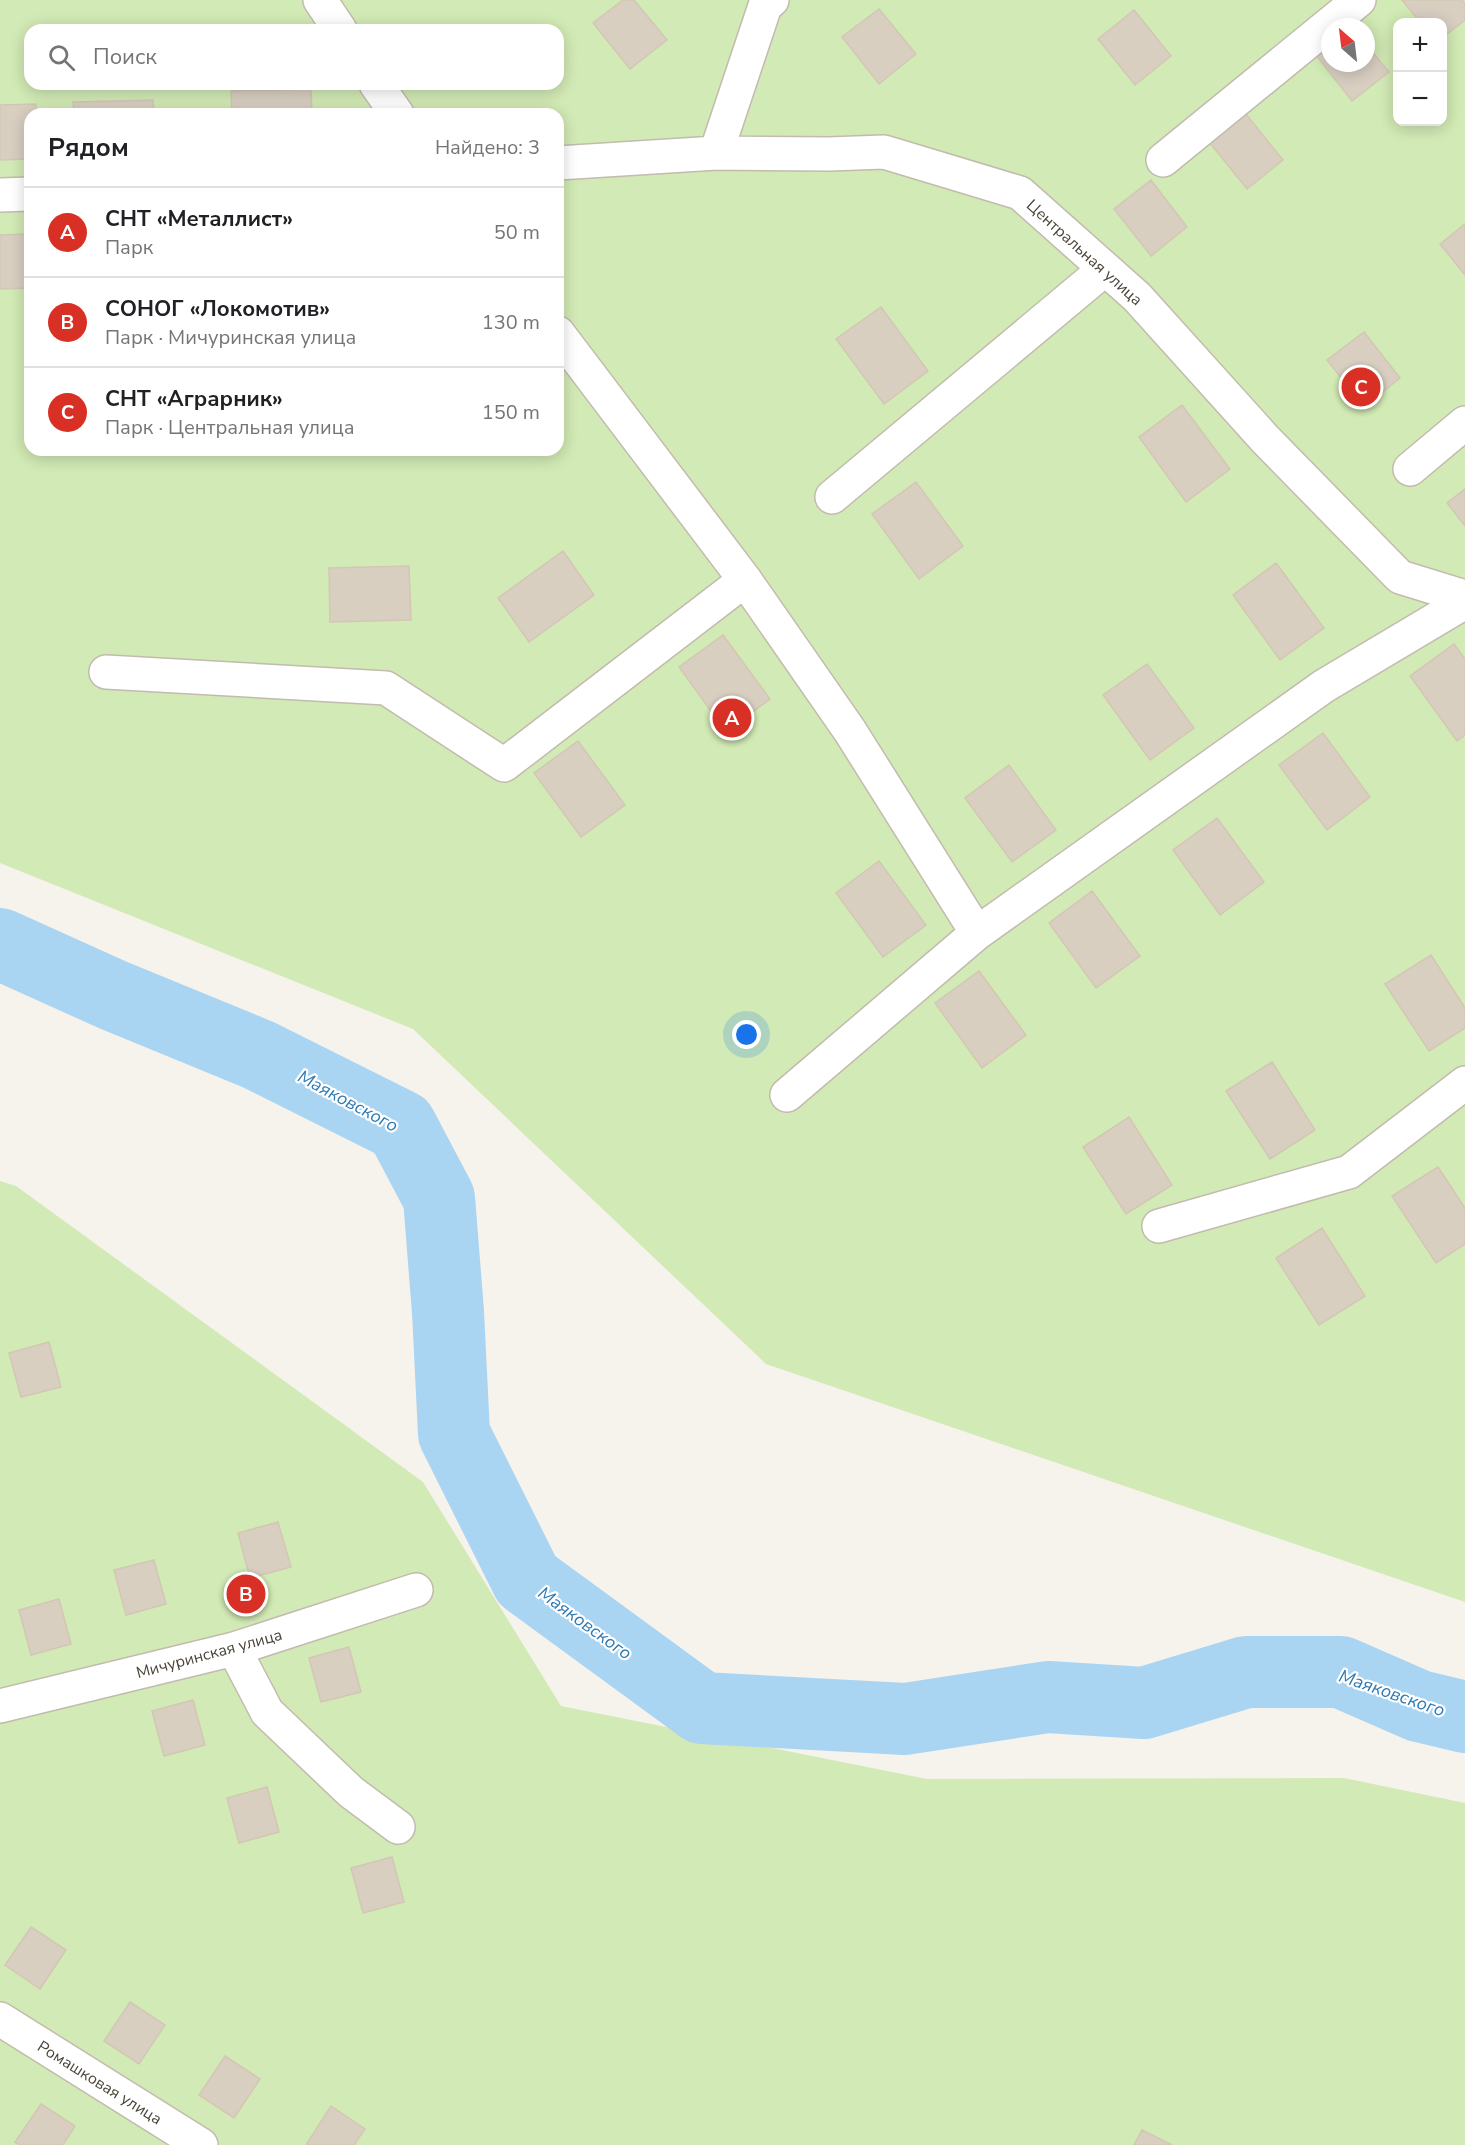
<!DOCTYPE html>
<html lang="ru">
<head>
<meta charset="utf-8">
<style>
  :root { --surface:#fff; --page:#f6f6f6; --text:#202124; --muted:#757577; --line:#e0e0e0; --accent:#d93025 }
  body { margin:0; font-family:"Nunito Sans",sans-serif; background:var(--page); color:var(--text) }
  .controls { position:absolute; right:18px; top:18px; display:grid; overflow:hidden; border-radius:12px; box-shadow:0 3px 15px #0003 }
  .controls button { width:54px; height:54px; display:grid; place-items:center; padding:0; border:0; border-bottom:2px solid var(--line); background:var(--surface); color:var(--text); font:30px sans-serif }
  .compass { position:absolute; left:1321px; top:18px; width:54px; height:54px; border-radius:50%; background:var(--surface); box-shadow:0 3px 15px #0003; rotate:332deg }
  .you { position:absolute; left:747px; top:1035px; width:21px; height:21px; margin:-15px; border:4px solid #fff; border-radius:50%; background:#1a73e8; box-shadow:0 0 0 9px #1a73e833 }
  .badge { display:grid; place-items:center; width:39px; height:39px; border-radius:50%; background:var(--accent); color:#fff; font-size:20px; font-weight:700 }
  .pin { position:absolute; translate:-50% -50%; border:3px solid #fff; box-shadow:0 2px 6px #0006 }
  .list { margin:0; padding:0; list-style:none }
  h2 { display:flex; justify-content:space-between; align-items:center; height:78px; margin:0; padding:0 24px; font-size:26px }
  h2 small { font-size:20px; font-weight:400; color:var(--muted) }
  .list li { display:grid; grid-template-columns:39px 1fr auto; gap:18px; align-items:center; box-sizing:border-box; height:90px; padding:0 24px; border-top:2px solid var(--line) }
  .list b { display:block; font-size:22px; white-space:nowrap }
  .list p { margin:0; font-size:20px; white-space:nowrap; color:var(--muted) }
  .list em { font-size:20px; font-style:normal; color:var(--muted) }
  .icon { flex:none; width:33px; height:33px; fill:none; stroke:currentColor; stroke-width:2; stroke-linecap:round; stroke-linejoin:round }
  .map { position:relative; flex:none; width:1465px; height:2145px; overflow:hidden }
  .search { position:absolute; background:var(--surface); box-shadow:0 3px 15px #0003; left:24px; top:24px; width:540px; height:66px; display:flex; align-items:center; gap:15px; box-sizing:border-box; padding:0 21px; border-radius:18px; color:var(--muted); font-size:22px }
  .panel { position:absolute; background:var(--surface); box-shadow:0 3px 15px #0003; left:24px; top:108px; width:540px; height:348px; border-radius:18px }
  .map>svg:first-child { display:block }
</style>
</head>
<body>
<div class="map">
<svg width="1465" height="2145" viewBox="0 0 1465 2145">
  <rect width="100%" height="100%" fill="#f6f3ec"/>
  <!-- green -->
  <path fill="#d2eab5" fill-rule="evenodd" d="M0 0H1465V1602L766 1364 413 1029 0 863ZM1398 22H1442V122H1398ZM1330 27H1366V63H1330ZM30 30H558V84H30ZM30 114H558V450H30Z
    M0 1181 16 1186 423 1482 561 1706 927 1779 1344 1778 1465 1803V2145H0Z"/>
  <g fill="none" stroke-linecap="round" stroke-linejoin="round">
    <!-- river -->
    <path stroke="#a9d4f2" stroke-width="72" d="M0 944 113 995 259 1055 401 1126 439 1198 448 1312 454 1434 527 1580 702 1708 905 1719 1048 1697 1144 1703 1246 1672H1341L1419 1706 1465 1717"/>
  </g>
  <!-- building -->
  <path fill="#d8cfc1" stroke="#d3c7b4" stroke-width="1.5" d="M623 0H634L667 40 630 69 593 23Z
    M1402 0H1462L1465 4V20L1442 38V22H1420Z
    M879 9 916 54 879 84 842 37Z
    M1134 10 1171 56 1135 85 1098 39Z
    M1330 43V63H1366V44L1389 72 1352 101 1316 55Z
    M311 89 312 114H232L231 91Z
    M153 100 154 114H74L73 102Z
    M36 104V114H30V159L0 160V105Z
    M1246 114 1283 160 1247 189 1210 143Z
    M1151 180 1187 227 1151 256 1114 209Z
    M1465 224V275L1440 244Z
    M30 234V288L0 289V235Z
    M881 307 928 371 884 404 836 339Z
    M1364 332 1400 378 1364 407 1327 360Z
    M1182 405 1230 469 1186 502 1139 437Z
    M916 482 963 546 919 579 872 514Z
    M1465 489V526L1447 503Z
    M563 551 594 595 529 642 498 598Z
    M1276 563 1324 628 1280 660 1233 595Z
    M409 566 411 620 330 622 329 568Z
    M723 635 770 699 726 732 679 667Z
    M1454 644 1465 659V735L1457 741 1410 676Z
    M1147 664 1194 728 1150 760 1103 695Z
    M1323 733 1370 797 1327 830 1279 765Z
    M578 741 625 805 581 837 534 773Z
    M1009 765 1056 830 1012 862 965 798Z
    M1217 818 1264 882 1220 915 1173 850Z
    M879 861 926 925 883 957 836 893Z
    M1092 891 1140 956 1096 988 1049 923Z
    M1431 955 1465 1008V1028L1429 1051 1385 984Z
    M979 971 1026 1035 982 1068 935 1003Z
    M1272 1062 1315 1130 1270 1159 1226 1091Z
    M1129 1117 1172 1185 1126 1214 1083 1147Z
    M1438 1167 1465 1208V1244L1436 1263 1392 1196Z
    M1322 1228 1365 1296 1319 1325 1276 1258Z
    M49 1342 61 1387 21 1397 9 1353Z
    M278 1522 291 1567 250 1578 238 1533Z
    M154 1560 166 1604 126 1615 114 1570Z
    M59 1599 71 1644 31 1655 19 1610Z
    M349 1647 361 1692 321 1702 309 1658Z
    M193 1700 205 1745 164 1756 152 1711Z
    M267 1787 279 1832 239 1843 227 1798Z
    M392 1857 404 1902 363 1913 351 1868Z
    M31 1927 66 1950 40 1989 5 1965Z
    M130 2002 165 2025 139 2064 104 2041Z
    M225 2056 260 2079 234 2118 199 2095Z
    M41 2104 75 2126 63 2145H19L15 2142Z
    M331 2106 365 2129 354 2145H306Z
    M1142 2130 1172 2145H1134Z"/>
  <g fill="none" stroke-linecap="round" stroke-linejoin="round">
    <!-- minor casing -->
    <g stroke="#c2bbae" stroke-width="36">
      <path id="minor" d="M320 0 340 30
        M376 84 397 114
        M716 153 765 6 772 0
        M1163 160 1359 0
        M558 163 716 153 829 154 884 152 1020 193 1137 297 1265 439 1400 577 1465 597
        M0 195 30 194
        M558 333 745 580 850 731 977 933
        M1410 469 1465 423
        M832 497 1105 269
        M106 672 386 688 504 765 745 580
        M787 1095 977 933 1324 686 1465 602
        M1159 1226 1349 1172 1465 1083
        M234 1649 267 1712 351 1792 398 1827
        M0 1706 234 1649 416 1590
        M0 2019 201 2145"/>
    </g>
    <!-- minor -->
    <use href="#minor" stroke="#fff" stroke-width="33"/>
  </g>
  <g text-anchor="middle" stroke-width="4.5" stroke-linejoin="round" paint-order="stroke">
    <!-- street labels -->
    <g font-size="16" fill="#4b4439" stroke="#fff">
      <text transform="translate(1085 252) rotate(42)" y="6">Центральная улица</text>
      <text transform="translate(209 1653) rotate(-15)" y="6">Мичуринская улица</text>
      <text transform="translate(100 2082) rotate(32)" y="6">Ромашковая улица</text>
    </g>
    <!-- water labels -->
    <g font-size="18" font-style="italic" fill="#2e7ab2" stroke="#fff">
      <text transform="translate(348 1101) rotate(28)" y="6">Маяковского</text>
      <text transform="translate(585 1623) rotate(36)" y="6">Маяковского</text>
      <text transform="translate(1392 1693) rotate(19)" y="6">Маяковского</text>
    </g>
  </g>
</svg>
<div class="controls">
<button>+</button>
<button>−</button>
</div>
<svg class="compass" viewBox="-18 -18 36 36"><path d="M0-13l5 13h-10z" fill="#e53935"/><path d="M0 13l5-13h-10z" fill="#757577"/></svg>
<div class="you"></div>
<div class="pin badge" style="left:732px;top:718px">A</div>
<div class="pin badge" style="left:246px;top:1594px">B</div>
<div class="pin badge" style="left:1361px;top:387px">C</div>
<div class="search"><svg class="icon" aria-label="search" viewBox="0 0 24 24"><circle cx="10" cy="10" r="6"/><path d="M15 15l6 6"/></svg>Поиск</div>
<section class="panel">
<h2>Рядом<small>Найдено: 3</small></h2>
<ul class="list">
<li><span class="badge">A</span><div><b>СНТ «Металлист»</b><p>Парк</p></div><em>50 m</em></li>
<li><span class="badge">B</span><div><b>СОНОГ «Локомотив»</b><p>Парк · Мичуринская улица</p></div><em>130 m</em></li>
<li><span class="badge">C</span><div><b>СНТ «Аграрник»</b><p>Парк · Центральная улица</p></div><em>150 m</em></li>
</ul>
</section>
</div>
</body>
</html>
